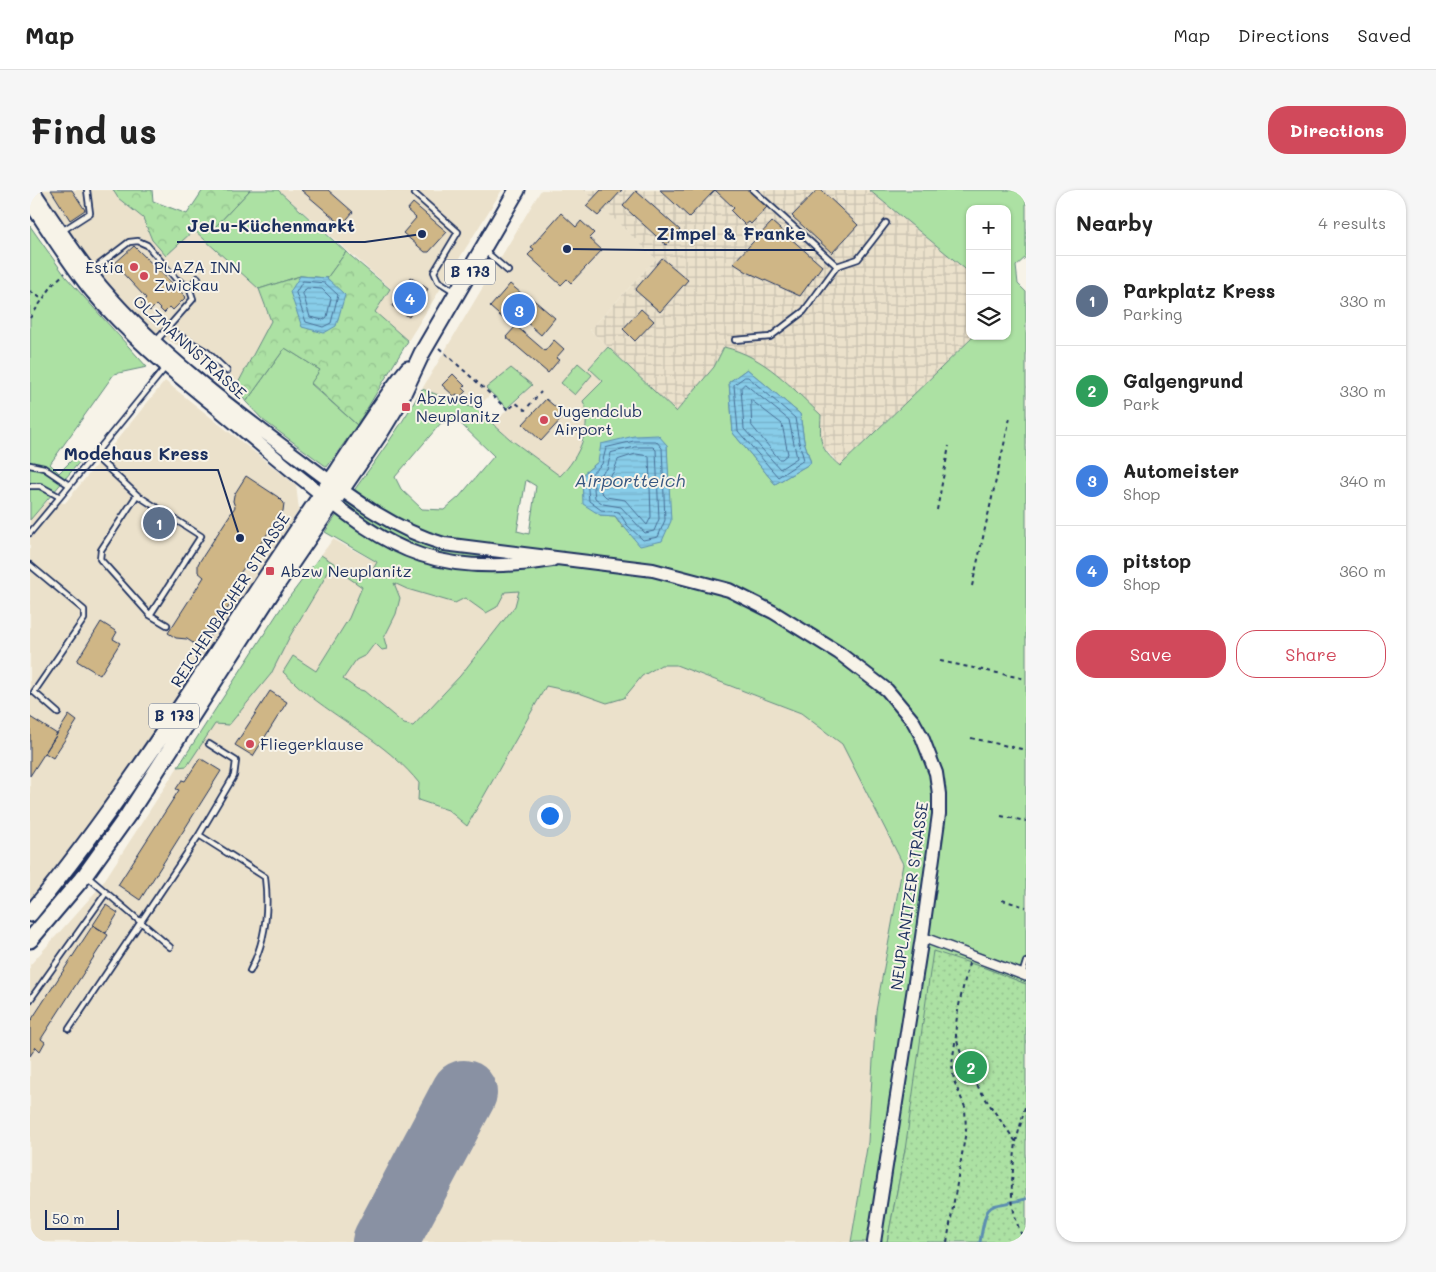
<!DOCTYPE html>
<html lang="en">
<head>
<meta charset="utf-8">
<style>
  :root { --surface:#fff; --page:#f6f6f6; --text:#222; --muted:#767676; --line:#e0e0e0; --accent:#d1495b }
  body { margin:0; font-family:Mali,sans-serif; background:var(--page); color:var(--text) }
  .controls { position:absolute; right:15px; top:15px; display:grid; overflow:hidden; border-radius:10px; box-shadow:0 1px 4px #0004 }
  .controls button { width:45px; height:45px; display:grid; place-items:center; padding:0; border:0; border-bottom:1px solid var(--line); background:var(--surface); color:var(--text); font:25px sans-serif }
  .scale { position:absolute; left:15px; bottom:12px; width:74px; box-sizing:border-box; padding-left:5px; border:2px solid #1b2f5e; border-top:0; font-size:14px; line-height:18px; white-space:nowrap; color:#1b2f5e; -webkit-text-stroke:4px #f7f3e8; paint-order:stroke }
  .you { position:absolute; left:519px; top:625px; width:18px; height:18px; margin:-12px; border:4px solid #fff; border-radius:50%; background:#1a73e8; box-shadow:0 0 0 8px #1a73e833 }
  .badge { display:grid; place-items:center; width:32px; height:32px; border-radius:50%; background:var(--accent); color:#fff; font-size:16px; font-weight:700 }
  .pin { position:absolute; translate:-50% -50%; border:2px solid #fff; box-shadow:0 1px 5px #0006 }
  .list { margin:0; padding:0; list-style:none }
  h2 { display:flex; justify-content:space-between; align-items:center; height:65px; margin:0; padding:0 20px; font-size:21px }
  h2 small { font-size:16px; font-weight:400; color:var(--muted) }
  .list li { display:grid; grid-template-columns:32px 1fr auto; gap:15px; align-items:center; box-sizing:border-box; height:90px; padding:0 20px; border-top:1px solid var(--line) }
  .list b { display:block; font-size:19px; white-space:nowrap }
  .list p { margin:0; font-size:16px; white-space:nowrap; color:var(--muted) }
  .list em { font-size:16px; font-style:normal; color:var(--muted) }
  .actions { display:flex; gap:10px; padding:15px 20px }
  .actions a { flex:1; padding:11px 0; border:1px solid var(--accent); border-radius:20px; text-align:center; font-size:18px; color:var(--accent) }
  .actions .main { background:var(--accent); color:#fff }
  .icon { flex:none; width:28px; height:28px; fill:none; stroke:currentColor; stroke-width:2; stroke-linecap:round; stroke-linejoin:round }
  .map { position:relative; flex:none; width:996px; height:1052px; overflow:hidden; border-radius:20px }
  header { display:flex; align-items:center; gap:30px; box-sizing:border-box; height:70px; padding:0 25px; background:var(--surface); border-bottom:1px solid var(--line) }
  header strong { font-size:24px }
  nav { display:flex; gap:28px; margin-inline-start:auto; font-size:18px }
  .intro { display:flex; align-items:center; justify-content:space-between; box-sizing:border-box; height:120px; padding:0 30px }
  h1 { margin:0; font-size:35px }
  .button { padding:12px 22px; border-radius:20px; background:var(--accent); color:#fff; font-size:18px; font-weight:700 }
  main { display:flex; gap:30px; padding:0 30px }
  aside { flex:1; background:var(--surface); border-radius:20px; box-shadow:0 1px 4px #0004 }
  .map>svg:first-child { display:block }
</style>
</head>
<body>
<header>
<strong>Map</strong>
<nav><a>Map</a><a>Directions</a><a>Saved</a></nav>
</header>
<div class="intro"><h1>Find us</h1><a class="button">Directions</a></div>
<main>
<div class="map">
<svg width="996" height="1052" viewBox="0 0 996 1052">
  <defs>
    <pattern id="industrial-grid" width="8" height="8" patternUnits="userSpaceOnUse" patternTransform="scale(1.25)"><rect width="8" height="8" fill="#ebe1cb"/><path d="M0 4h8M4 0v8" fill="none" stroke="#c9c1b1"/></pattern>
    <pattern id="forest-crowns" width="20" height="18" patternUnits="userSpaceOnUse" patternTransform="scale(1.25)"><rect width="20" height="18" fill="#ace1a3"/><path d="M2 6a3 3 0 1 1 6 0M12 15a3 3 0 1 1 6 0" fill="none" stroke="#93c18f"/></pattern>
    <pattern id="park-dots" width="8" height="8" patternUnits="userSpaceOnUse" patternTransform="scale(1.25)"><rect width="8" height="8" fill="#ace1a3"/><path d="M2 2h.1M6 6h.1" fill="none" stroke="#93c18f" stroke-width="1.8" stroke-linecap="round"/></pattern>
    <pattern id="water-rules" width="6" height="5" patternUnits="userSpaceOnUse" patternTransform="scale(1.25)"><rect width="6" height="5" fill="#88cde9"/><path d="M0 2.5h6" fill="none" stroke="#75b0ca"/></pattern>
  </defs>
  <rect width="100%" height="100%" fill="#f7f3e8"/>
  <filter id="ink" filterUnits="userSpaceOnUse"><feTurbulence type="fractalNoise" baseFrequency=".02" numOctaves="2"/><feDisplacementMap in="SourceGraphic" scale="10" xChannelSelector="R" yChannelSelector="G"/><feConvolveMatrix kernelMatrix="1 2 1 2 8 2 1 2 1" color-interpolation-filters="sRGB"/></filter>
  <g filter="url(#ink)">
    <!-- built -->
    <path fill="#ebe1cb" d="M10 0H83L88 8 113 28 122 50 136 66 164 40 229 99 241 131 203 204 178 173 122 141 59 73Z
      M248 0H472L378 151 345 122 360 98Z
      M511 0H554L563 8 556 16 568 27 575 19 626 69 560 140 578 157 559 178 573 190 554 211 556 219V234L549 260 539 277 530 286 480 249 463 234 502 195 456 198 462 203 446 219 392 199Z
      M135 191 266 295 269 320 63 636 0 716V330L17 311 35 313Z
      M303 349 374 387 506 395 642 414 646 475 771 523 812 553 873 674 846 821 838 952 821 1052H0V775L70 697 251 418Z"/>
    <!-- industrial -->
    <path fill="url(#industrial-grid)" d="M554 0H839L940 83V146H944L810 276 790 253V225L694 157 684 177 646 222 560 140 626 69 575 20 568 27 556 16 563 8Z"/>
    <!-- green -->
    <path fill="#ace1a3" stroke="#648880" fill-rule="evenodd" d="M220 0H248L316 62 297 88 270 86 229 99 164 40 186 36Z
      M839 0H996V67L986 76 988 94 996 102V794L955 778 875 960 857 1052H821L838 952 846 821 873 674 812 554 771 523 646 475H631L612 486 594 508 577 513 549 503 516 496 437 636 418 620 388 610 389 593C361 558 323 538 288 512 275 503 264 492 253 482L263 466 286 481 319 428 332 397 300 375 293 391 260 446 241 484 199 535 185 534 157 576 148 577 251 418 291 365 329 389 340 385 347 372 295 342C327 294 364 249 392 199L446 219 480 249 530 286C549 268 563 236 553 211L573 191 559 178 578 157 646 222 684 177 694 157C736 167 760 196 791 225 790 251 788 257 810 276L944 146H977V19H940V83ZM717 179 770 224 774 251 781 273 745 294 703 243 699 192ZM428 231 464 266 429 307 414 320 392 319 371 299 365 287 411 233ZM637 255 638 294 593 338 585 326 570 325 552 285 568 272ZM496 290 506 296 499 344 487 341ZM364 393 377 399 425 413 435 408 456 423 467 417 475 402 489 401 485 416 430 486 383 536 374 534 334 501 327 499 313 489 326 470 336 465 345 453 352 460 357 459 354 448 366 424 370 408Z
      M0 36 36 87 117 177 84 184 20 274 29 283 47 265 52 269 0 330Z
      M255 158 290 180 281 194 327 235 297 277 233 230 216 212Z
      M548 173 562 185 545 205 531 193Z
      M481 178 502 195 477 218 456 198Z"/>
    <!-- forest -->
    <path fill="url(#forest-crowns)" stroke="#648880" d="M83 0H122L123 11 157 24 173 0H220L186 36 164 40 136 66 122 50 113 28 88 8Z
      M316 62 360 99 345 122 378 151 327 235 281 193 290 180 255 158 216 212 206 197 241 131 229 99 270 86 297 88Z"/>
    <!-- park -->
    <path fill="url(#park-dots)" stroke="#648880" d="M903 761 955 778 996 794V1052H857L875 960Z"/>
    <!-- water -->
    <path fill="url(#water-rules)" stroke="#5c8eb1" d="M270 86 297 88 315 105 306 136 294 143 272 137 260 102Z
      M717 179 770 224 774 251 781 273 745 294 703 243 699 192Z
      M628 245 637 255 641 331 632 351 610 356 585 326 570 325 553 314 552 285 568 272 571 254 604 246Z"/>
    <g fill="none" stroke-linecap="round" stroke-linejoin="round">
      <!-- shore -->
      <path stroke="#476e96" stroke-width="1" d="M273 91 295 93 308 105 301 133 293 137 276 132 266 103Z
        M277 98 292 99 301 108 297 127 293 130 280 127 273 104Z
        M715 187H718L765 228 769 252 774 270 748 287 708 241 704 195Z
        M715 194 759 230 767 268 750 279 714 239 711 198Z
        M721 210 752 234 758 264 752 269H749L722 236Z
        M604 251H626L632 258 635 330 628 347 613 350 597 335 589 322 571 320 559 311 557 288 572 274 576 258Z
        M605 257H623L626 260 629 329 624 341 615 343 591 317 573 314 565 308 563 290 577 279 581 263Z
        M606 264 619 266 621 327 617 335 595 310 576 307 571 302 570 294 583 283 588 270Z"/>
      <!-- stream -->
      <path stroke="#5c8eb1" stroke-width="3" d="M950 1052C958 1007 956 1019 996 1009"/>
      <!-- runway -->
      <path stroke="#8991a3" stroke-width="66" d="M355 1052 434 903"/>
    </g>
    <!-- building -->
    <path fill="#cfb686" stroke="#1b2f5e" d="M21 0H42L55 20 40 30Z
      M271 0H298L323 22 312 35Z
      M571 0H592L568 26 556 16Z
      M630 0H685L659 27Z
      M685 0H719L737 17 721 34 719 32 715 35 701 21 704 18Z
      M787 0H791L828 35 802 63 762 26Z
      M606 1 650 40 636 55 593 16Z
      M383 13 417 42 399 62H395L373 43 386 28 377 20Z
      M531 23 546 37 551 31 564 43 559 48 572 60 541 93 537 89 531 95 498 65 504 59 501 57Z
      M742 32 792 76 770 106 717 82 703 73Z
      M104 56 156 107 143 120 140 117 134 123 126 115 120 121 111 113 116 108 84 74Z
      M632 68 658 90 630 122 605 100Z
      M380 87 398 99 379 127 362 116Z
      M480 94 497 108 499 106 525 128 511 145 485 122 477 132 460 117Z
      M611 119 624 131 605 151 593 139Z
      M486 136 515 161 524 150 534 159 526 168 529 170 518 183 476 147Z
      M423 184 435 196 433 198 436 201 430 207 427 204 424 206 412 195Z
      M516 209 535 225 511 251 493 234Z
      M216 286 248 307 254 313 253 321 202 395 206 400 205 407 177 450 172 455H166L157 449 146 448 138 443 174 387 168 382V374L205 317 203 311 204 305Z
      M71 432 87 442 83 449 90 453 70 485 47 471Z
      M240 501 257 512 223 566 205 555Z
      M39 525 47 531 23 568 15 563Z
      M0 527 27 544 0 586Z
      M170 568 191 581 110 710 88 695 149 600 146 599 152 590 155 591Z
      M76 715 88 723 76 743 63 735Z
      M63 735 78 745 11 849 15 852 10 861 6 857 0 866V832Z"/>
    <g fill="none" stroke-linecap="round" stroke-linejoin="round">
      <!-- service casing -->
      <g stroke="#1b2f5e" stroke-width="8">
        <path id="service" d="M385 4 428 42 404 82 408 91 424 101
          M32 41 60 23 57 0
          M455 61 478 81
          M807 76 828 69 856 33
          M61 81 99 52 108 51 117 55 146 89 159 97 163 109 127 150
          M159 97 168 88
          M138 139 177 162 197 181
          M705 150 740 147 774 121 807 76 723 0
          M65 266 107 305 171 346 120 425
          M0 275 14 278 39 295
          M0 296H10L30 307 135 178
          M107 305 71 360 70 369 120 425 137 435
          M0 343 30 307
          M0 375 54 420V429L4 502 28 523
          M169 645 235 687C239 720 236 751 220 781
          M58 687 140 757
          M992 785 996 772
          M0 810 76 703
          M39 839 169 645 204 586 206 571 179 554"/>
      </g>
      <!-- minor casing -->
      <g stroke="#1b2f5e" stroke-width="12">
        <path id="minor" d="M892 747 996 786"/>
      </g>
      <!-- secondary casing -->
      <g stroke="#1b2f5e" stroke-width="16">
        <path id="secondary" d="M3 0C25 33 46 66 71 96 125 160 206 222 274 272 317 304 361 339 414 354L623 380 699 400 743 422 809 463 857 500 883 531 892 547 906 583 909 604V624L892 747 844 1052
          M0 13C20 43 39 74 62 102 97 144 139 179 181 213 208 236 235 259 262 281 302 312 342 349 391 365 433 379 479 377 522 370"/>
      </g>
      <!-- primary casing -->
      <g stroke="#1b2f5e" stroke-width="19">
        <path id="primary" d="M0 724C114 585 205 429 307 282 330 247 352 211 378 179
          M0 750 55 685 98 625 245 397 350 243 369 212 392 163 487 0"/>
      </g>
      <!-- path -->
      <path stroke="#1b2f5e" stroke-width="2" stroke-dasharray="4 4" stroke-linecap="butt" d="M0 101 12 109
        M0 128 24 93 35 83
        M409 158 478 220 486 213 495 220 511 202
        M907 320 919 256
        M942 396 980 228
        M910 471 996 489
        M941 548 996 560
        M971 626 996 631
        M972 710 996 717
        M939 773C935 791 924 829 926 845 931 879 967 925 986 952 982 992 976 1014 995 1052
        M986 952 996 913
        M917 1052 936 941 935 917 924 891 922 874 926 846"/>
      <!-- service -->
      <use href="#service" stroke="#f7f3e8" stroke-width="4.5"/>
      <!-- minor -->
      <use href="#minor" stroke="#f7f3e8" stroke-width="9"/>
      <!-- secondary -->
      <use href="#secondary" stroke="#f7f3e8" stroke-width="12"/>
      <!-- primary -->
      <use href="#primary" stroke="#f7f3e8" stroke-width="15"/>
    </g>
  </g>
  <!-- markers -->
  <g fill="#d1495b" stroke="#f7f3e8" stroke-width="2">
    <circle cx="104" cy="77" r="5"/>
    <circle cx="114" cy="86" r="5"/>
    <rect x="371" y="212" width="10" height="10" rx="2.5"/>
    <circle cx="514" cy="230" r="5"/>
    <rect x="235" y="376" width="10" height="10" rx="2.5"/>
    <circle cx="220" cy="554" r="5"/>
  </g>
  <g text-anchor="middle" stroke-width="4" stroke-linejoin="round" paint-order="stroke">
    <!-- shield labels -->
    <g fill="#f7f3e8" stroke="#5d6a87" stroke-width="1">
      <rect x="415" y="69.5" width="50" height="25" rx="4"/>
      <rect x="119" y="513.5" width="50" height="25" rx="4"/>
    </g>
    <g font-size="15" font-weight="bold" fill="#1b2f5e">
      <text x="440" y="87">B 173</text>
      <text x="144" y="531">B 173</text>
    </g>
    <!-- poi labels -->
    <g font-size="16" fill="#1b2f5e" stroke="#f7f3e8" text-anchor="start">
      <text x="94" y="83" text-anchor="end">Estia</text>
      <text x="124" y="83">PLAZA INN<tspan x="124" dy="18">Zwickau</tspan></text>
      <text x="386" y="214">Abzweig<tspan x="386" dy="18">Neuplanitz</tspan></text>
      <text x="524" y="227">Jugendclub<tspan x="524" dy="18">Airport</tspan></text>
      <text x="250" y="387">Abzw Neuplanitz</text>
      <text x="230" y="560">Fliegerklause</text>
    </g>
    <!-- street labels -->
    <g font-size="16" fill="#1b2f5e" stroke="#f7f3e8">
      <text transform="translate(160 157) rotate(42)" y="6">OLZMANNSTRASSE</text>
      <text transform="translate(200 410) rotate(-57)" y="6">REICHENBACHER STRASSE</text>
      <text transform="translate(879 706) rotate(-82)" y="6">NEUPLANITZER STRASSE</text>
    </g>
    <!-- water labels -->
    <g font-size="18" font-style="italic" fill="#365681" stroke="#f7f3e8">
      <text x="600" y="297">Airportteich</text>
    </g>
  </g>
  <!-- callouts -->
  <path fill="none" stroke="#1b2f5e" stroke-width="2" d="M392 44L335 52H147M537 59L616 60H785M210 348L188 280H23"/>
  <g fill="#1b2f5e" stroke="#f7f3e8" stroke-width="2">
    <circle cx="392" cy="44" r="5"/>
    <circle cx="537" cy="59" r="5"/>
    <circle cx="210" cy="348" r="5"/>
  </g>
  <g font-size="18" text-anchor="middle" font-weight="bold" fill="#1b2f5e" stroke="#f7f3e8" stroke-width="4" stroke-linejoin="round" paint-order="stroke">
    <text x="241" y="42">JeLu-Küchenmarkt</text>
    <text x="701" y="50">Zimpel &amp; Franke</text>
    <text x="106" y="270">Modehaus Kress</text>
  </g>
</svg>
<div class="controls">
<button>+</button>
<button>−</button>
<button><svg class="icon" aria-label="layers" viewBox="0 0 24 24"><path d="M12 4l9 5-9 5-9-5zM3 14l9 5 9-5"/></svg></button>
</div>
<div class="scale">50 m</div>
<div class="you"></div>
<div class="pin badge" style="left:129px;top:333px;background:#5c6f8a">1</div>
<div class="pin badge" style="left:941px;top:877px;background:#2e9e5b">2</div>
<div class="pin badge" style="left:489px;top:120px;background:#3f7fe0">3</div>
<div class="pin badge" style="left:380px;top:108px;background:#3f7fe0">4</div>
</div>
<aside>
<h2>Nearby<small>4 results</small></h2>
<ul class="list">
<li><span class="badge" style="background:#5c6f8a">1</span><div><b>Parkplatz Kress</b><p>Parking</p></div><em>330 m</em></li>
<li><span class="badge" style="background:#2e9e5b">2</span><div><b>Galgengrund</b><p>Park</p></div><em>330 m</em></li>
<li><span class="badge" style="background:#3f7fe0">3</span><div><b>Automeister</b><p>Shop</p></div><em>340 m</em></li>
<li><span class="badge" style="background:#3f7fe0">4</span><div><b>pitstop</b><p>Shop</p></div><em>360 m</em></li>
</ul>
<div class="actions"><a class="main">Save</a><a>Share</a></div>
</aside>
</main>
</body>
</html>
